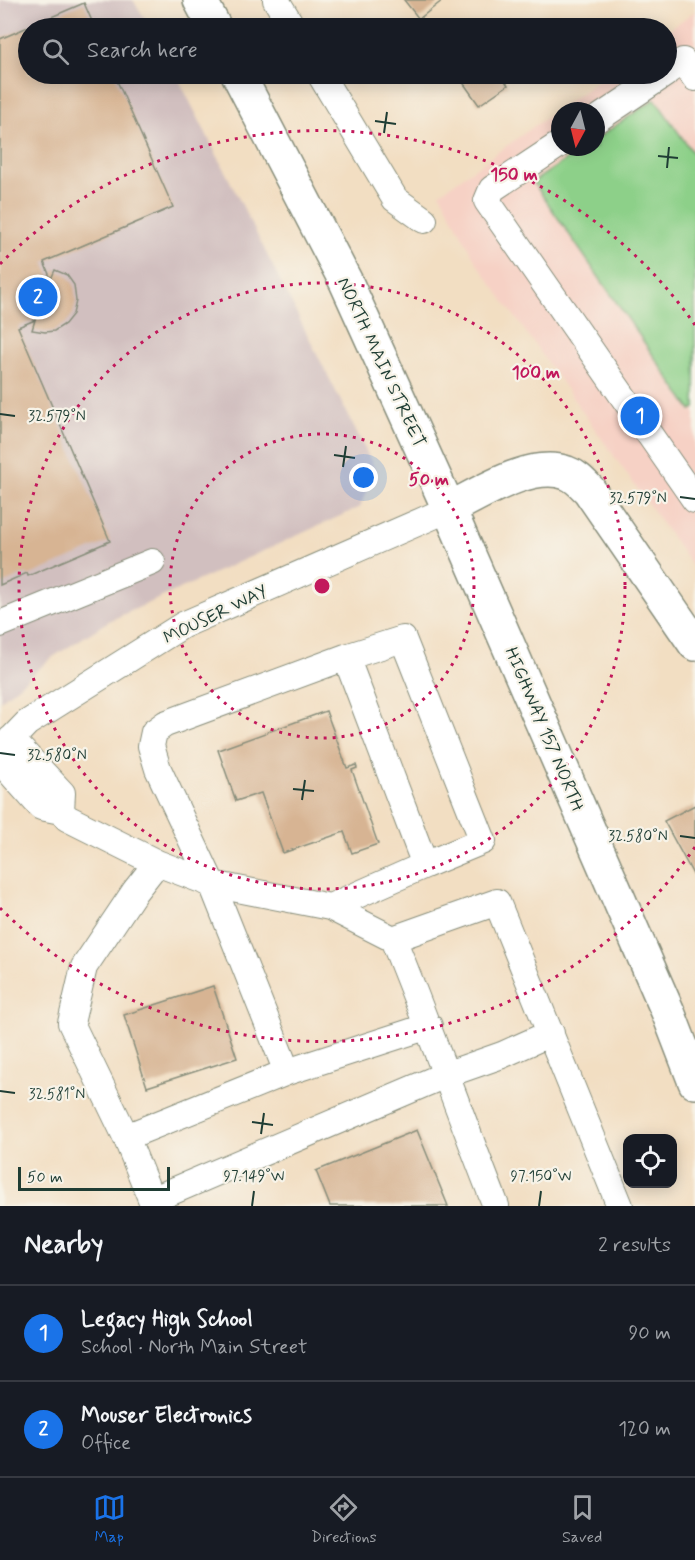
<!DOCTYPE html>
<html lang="en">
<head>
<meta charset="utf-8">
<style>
  :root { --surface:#171b24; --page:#20242c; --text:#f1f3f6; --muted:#9ea1a6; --line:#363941; --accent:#1a73e8 }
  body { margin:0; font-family:Mynerve,sans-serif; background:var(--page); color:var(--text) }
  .controls { position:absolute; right:18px; bottom:18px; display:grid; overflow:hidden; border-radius:12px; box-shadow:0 3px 15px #0003 }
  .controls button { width:54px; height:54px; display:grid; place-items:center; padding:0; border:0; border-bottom:2px solid var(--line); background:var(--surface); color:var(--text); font:30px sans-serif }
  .compass { position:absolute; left:551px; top:102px; width:54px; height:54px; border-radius:50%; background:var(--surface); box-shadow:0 3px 15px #0003; rotate:187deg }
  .scale { position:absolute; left:18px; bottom:15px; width:152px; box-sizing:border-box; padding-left:6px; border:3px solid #1f3d34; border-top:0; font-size:16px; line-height:21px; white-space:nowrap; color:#1f3d34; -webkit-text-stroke:4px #f7f3e8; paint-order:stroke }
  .you { position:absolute; left:364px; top:478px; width:21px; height:21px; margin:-15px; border:4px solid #fff; border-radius:50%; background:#1a73e8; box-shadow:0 0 0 9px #1a73e833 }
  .badge { display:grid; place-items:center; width:39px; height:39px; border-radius:50%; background:var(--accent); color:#fff; font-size:20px; font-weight:700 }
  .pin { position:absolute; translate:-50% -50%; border:3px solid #fff; box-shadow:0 2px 6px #0006 }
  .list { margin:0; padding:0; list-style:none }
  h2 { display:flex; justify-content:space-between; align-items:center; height:78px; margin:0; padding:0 24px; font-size:26px }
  h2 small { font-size:20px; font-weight:400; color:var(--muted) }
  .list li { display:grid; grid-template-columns:39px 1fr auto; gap:18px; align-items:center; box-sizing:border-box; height:96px; padding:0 24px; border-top:2px solid var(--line) }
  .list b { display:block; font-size:22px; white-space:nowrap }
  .list p { margin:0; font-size:20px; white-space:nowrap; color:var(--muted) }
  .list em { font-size:20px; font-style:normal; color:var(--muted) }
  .icon { flex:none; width:33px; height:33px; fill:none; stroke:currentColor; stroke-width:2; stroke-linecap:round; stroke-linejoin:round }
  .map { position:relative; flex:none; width:695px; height:1206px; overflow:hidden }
  .search { position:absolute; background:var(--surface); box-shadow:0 3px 15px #0003; left:18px; right:18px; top:18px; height:66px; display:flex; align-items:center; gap:15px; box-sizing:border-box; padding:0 21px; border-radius:33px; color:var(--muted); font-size:22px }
  .sheet { height:270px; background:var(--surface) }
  nav { display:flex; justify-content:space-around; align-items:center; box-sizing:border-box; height:84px; border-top:2px solid var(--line); background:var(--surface); font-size:16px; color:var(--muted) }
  nav a { display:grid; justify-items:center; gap:3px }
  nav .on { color:var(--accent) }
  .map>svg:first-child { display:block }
</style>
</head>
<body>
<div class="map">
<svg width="695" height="1206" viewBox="0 0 695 1206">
  <rect width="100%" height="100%" fill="#f7f3e8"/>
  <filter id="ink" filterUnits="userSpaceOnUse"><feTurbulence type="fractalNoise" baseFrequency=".0167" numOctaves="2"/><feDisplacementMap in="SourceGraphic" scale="12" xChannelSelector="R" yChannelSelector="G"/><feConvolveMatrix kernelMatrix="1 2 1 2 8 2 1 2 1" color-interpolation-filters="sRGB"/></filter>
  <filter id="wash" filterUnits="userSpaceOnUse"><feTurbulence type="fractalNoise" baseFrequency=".008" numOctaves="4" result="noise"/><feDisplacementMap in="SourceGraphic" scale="24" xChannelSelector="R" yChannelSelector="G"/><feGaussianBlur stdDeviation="1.35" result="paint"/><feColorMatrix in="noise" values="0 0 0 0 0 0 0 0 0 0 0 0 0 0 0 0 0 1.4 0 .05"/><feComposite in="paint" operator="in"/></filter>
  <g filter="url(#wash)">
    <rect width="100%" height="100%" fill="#f2dec2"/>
    <!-- built -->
    <path fill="#f6d1c5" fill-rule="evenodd" d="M695 11V570L476 262 440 193 608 74H666L667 31ZM560 111H596V147H560Z"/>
    <!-- industrial -->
    <path fill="#d1bfbf" d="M0 0H133L151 28H28V74H176L375 469 360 507 109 621 53 657 0 701Z"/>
    <!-- green -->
    <path fill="#8dd089" stroke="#56865e" stroke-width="1.5" d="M655 99 695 156V408L691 410 533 182 585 147H596V139Z"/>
    <g id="blocks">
      <!-- building -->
      <path fill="#d7b493" d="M404 0H443L419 19Z
        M84 3 95 28H28V74H114L173 207 44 262 51 279 55 270 67 275 74 285 76 301 73 314 65 324 54 331 45 332 32 330 35 320 18 327 110 541 28 576 27 573 0 585V39Z
        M457 74H500L508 85 479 105Z
        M326 711 347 768 356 765 357 768 352 770 378 844 352 853 344 832 283 853 261 793 236 801 218 750Z
        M695 805V878L664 821Z
        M213 986 237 1058 147 1087 124 1015Z
        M417 1130 448 1206H330L316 1171Z"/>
    </g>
  </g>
  <g filter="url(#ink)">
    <use href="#blocks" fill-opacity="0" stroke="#888e7b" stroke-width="1.5"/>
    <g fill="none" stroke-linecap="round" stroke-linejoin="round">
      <!-- minor casing -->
      <g stroke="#888e7b" stroke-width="28">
        <path id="minor" d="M276 0 293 28
          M666 72 683 61 695 78
          M320 74 395 199 424 220
          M596 120 665 74
          M560 144 492 189 487 201 695 500
          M0 624 152 562
          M346 657 425 865 483 841 403 639 346 657 165 724 154 732 151 746 158 769 212 884 330 907 425 865
          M11 739 62 793 61 811 67 818 157 863 135 891 84 967 71 1023 126 1137 287 1072 429 1026
          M0 751 27 723 183 625 449 509
          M0 761 41 807 61 811
          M157 863 212 884 287 1072
          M330 907 393 939 497 902 620 1206
          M393 939C429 1027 461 1117 496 1206
          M126 1137 154 1206
          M152 1200 445 1075 502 1055 551 1033"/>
      </g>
      <!-- major casing -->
      <g stroke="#888e7b" stroke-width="36">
        <path id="major" d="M200 0 215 28
          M238 74 346 282 449 509 668 1012 695 1082
          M449 509C481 493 531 460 567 473 576 476 582 483 589 490L695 644"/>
      </g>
      <!-- minor -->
      <use href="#minor" stroke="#fff" stroke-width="26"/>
      <!-- major -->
      <use href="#major" stroke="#fff" stroke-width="33"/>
    </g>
  </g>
  <!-- ticks -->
  <path fill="none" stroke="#1f3d34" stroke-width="2" d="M375 121 396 124M384 133 387 112M658 156 678 158M667 168 669 147M0 414 15 416M334 455 355 458M343 467 346 446M680 497 695 499M0 753 15 755M293 789 314 791M302 800 305 780M680 836 695 838M0 1091 15 1093M252 1122 273 1125M261 1134 264 1113M252 1206 254 1191M539 1206 541 1191"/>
  <!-- distance rings -->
  <g fill="none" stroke="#c2185b" stroke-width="3" stroke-dasharray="3 6">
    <circle cx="322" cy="586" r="152"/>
    <circle cx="322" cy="586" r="303"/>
    <path d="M695 847A455 455 0 0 1 0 908M0 264A455 455 0 0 1 695 325"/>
  </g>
  <g text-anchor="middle" stroke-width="4.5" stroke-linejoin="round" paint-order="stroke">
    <!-- street labels -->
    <g font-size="18" fill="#1f3d34" stroke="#f7f3e8">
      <text transform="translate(382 362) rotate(65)" y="6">NORTH MAIN STREET</text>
      <text transform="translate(215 614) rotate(-26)" y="6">MOUSER WAY</text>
      <text transform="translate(545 729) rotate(67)" y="6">HIGHWAY 157 NORTH</text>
    </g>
  </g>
  <g font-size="15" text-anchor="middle" fill="#1f3d34" stroke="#f7f3e8" stroke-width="4.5" stroke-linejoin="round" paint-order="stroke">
    <text x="57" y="421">32.579°N</text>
    <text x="638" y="503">32.579°N</text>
    <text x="57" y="760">32.580°N</text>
    <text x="638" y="841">32.580°N</text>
    <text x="57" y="1099">32.581°N</text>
    <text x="254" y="1181">97.149°W</text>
    <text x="541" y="1181">97.150°W</text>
  </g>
  <circle cx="322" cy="586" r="9" fill="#c2185b" stroke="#f7f3e8" stroke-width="3"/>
  <g font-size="18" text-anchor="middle" font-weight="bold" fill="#c2185b" stroke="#f7f3e8" stroke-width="4.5" stroke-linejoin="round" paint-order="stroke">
    <text x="514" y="180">150 m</text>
    <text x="536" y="378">100 m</text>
    <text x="429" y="485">50 m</text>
  </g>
</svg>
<div class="controls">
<button><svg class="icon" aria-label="locate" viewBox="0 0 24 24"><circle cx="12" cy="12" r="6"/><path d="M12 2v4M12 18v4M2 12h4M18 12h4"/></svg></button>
</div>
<svg class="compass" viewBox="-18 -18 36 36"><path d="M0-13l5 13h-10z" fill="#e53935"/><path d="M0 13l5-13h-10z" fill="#9ea1a6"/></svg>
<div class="scale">50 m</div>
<div class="you"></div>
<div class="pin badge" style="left:640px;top:416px">1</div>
<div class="pin badge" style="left:38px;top:297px">2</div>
<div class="search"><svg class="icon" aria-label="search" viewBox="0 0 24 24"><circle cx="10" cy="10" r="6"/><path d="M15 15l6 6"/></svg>Search here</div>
</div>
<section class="sheet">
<h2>Nearby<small>2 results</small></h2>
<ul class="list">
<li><span class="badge">1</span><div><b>Legacy High School</b><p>School · North Main Street</p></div><em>90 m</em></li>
<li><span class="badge">2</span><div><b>Mouser Electronics</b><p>Office</p></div><em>120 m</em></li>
</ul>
</section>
<nav>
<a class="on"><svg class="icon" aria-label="map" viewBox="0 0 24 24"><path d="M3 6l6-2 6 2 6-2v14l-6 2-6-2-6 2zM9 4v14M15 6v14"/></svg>Map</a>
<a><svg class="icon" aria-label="directions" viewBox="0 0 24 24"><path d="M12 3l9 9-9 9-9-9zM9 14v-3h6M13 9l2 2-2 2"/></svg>Directions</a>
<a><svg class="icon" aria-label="saved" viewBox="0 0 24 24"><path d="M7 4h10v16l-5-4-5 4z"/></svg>Saved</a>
</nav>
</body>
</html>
